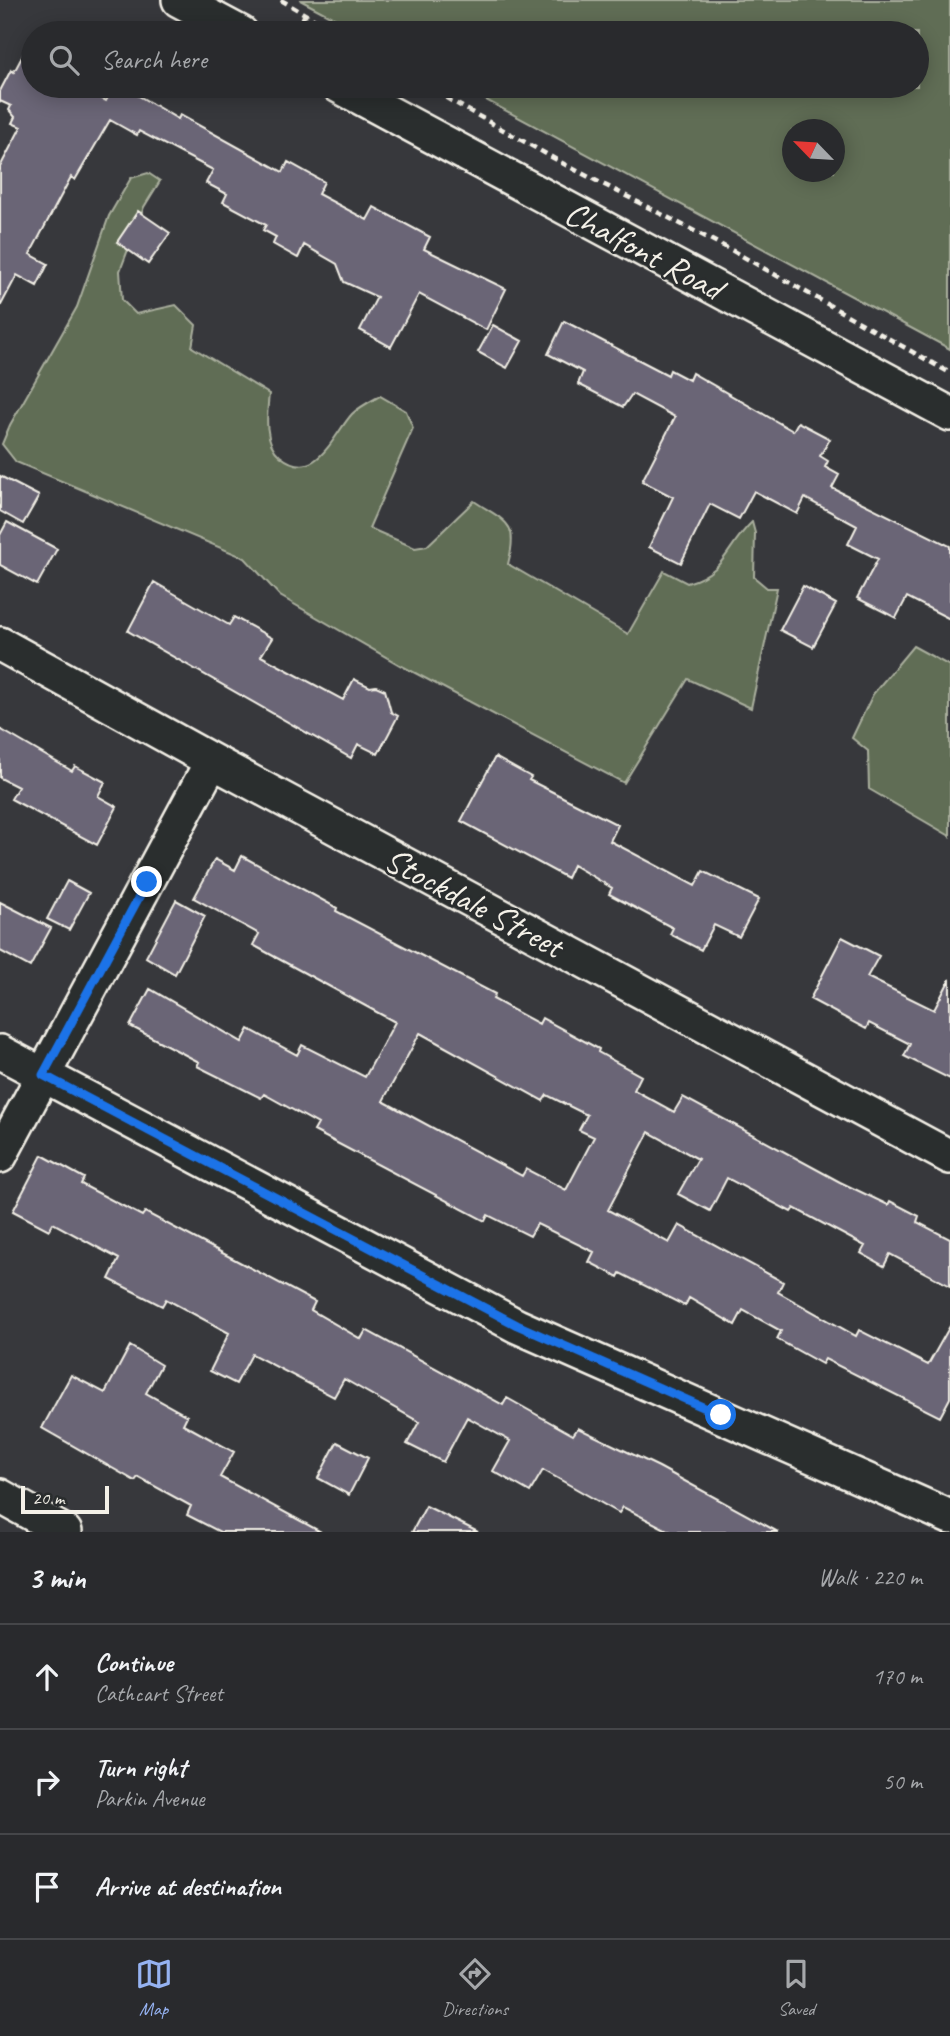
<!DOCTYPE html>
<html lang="en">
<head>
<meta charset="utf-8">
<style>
  :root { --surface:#292a2d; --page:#313235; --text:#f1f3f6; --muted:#a5a7aa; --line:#454649; --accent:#95b2f1 }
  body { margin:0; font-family:Caveat,sans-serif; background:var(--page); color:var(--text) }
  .compass { position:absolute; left:782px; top:119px; width:63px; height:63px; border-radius:50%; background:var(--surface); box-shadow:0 4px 18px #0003; rotate:295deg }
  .scale { position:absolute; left:21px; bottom:18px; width:88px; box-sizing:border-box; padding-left:7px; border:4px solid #f4f1e8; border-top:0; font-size:19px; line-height:24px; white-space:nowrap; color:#f4f1e8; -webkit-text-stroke:5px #2a2d2e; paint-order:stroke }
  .stop { position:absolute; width:21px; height:21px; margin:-16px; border:5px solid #1a73e8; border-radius:50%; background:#fff }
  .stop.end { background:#1a73e8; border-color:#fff; box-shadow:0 2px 7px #0008 }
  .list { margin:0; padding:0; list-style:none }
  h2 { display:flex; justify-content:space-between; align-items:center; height:91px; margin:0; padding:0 28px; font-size:30px }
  h2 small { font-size:23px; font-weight:400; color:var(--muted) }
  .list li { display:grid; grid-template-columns:46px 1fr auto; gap:21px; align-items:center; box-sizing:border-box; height:105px; padding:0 28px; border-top:2px solid var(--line) }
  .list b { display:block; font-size:26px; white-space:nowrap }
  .list p { margin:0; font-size:23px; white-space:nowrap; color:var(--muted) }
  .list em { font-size:23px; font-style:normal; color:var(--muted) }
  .icon { flex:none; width:38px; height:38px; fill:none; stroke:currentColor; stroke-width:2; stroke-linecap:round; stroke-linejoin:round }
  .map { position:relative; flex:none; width:950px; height:1532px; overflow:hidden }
  .search { position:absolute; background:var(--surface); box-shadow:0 4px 18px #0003; left:21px; right:21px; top:21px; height:77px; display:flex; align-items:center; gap:18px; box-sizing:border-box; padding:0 24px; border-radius:38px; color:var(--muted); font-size:26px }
  .sheet { height:406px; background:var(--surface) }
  nav { display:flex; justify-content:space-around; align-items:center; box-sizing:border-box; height:98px; border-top:2px solid var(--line); background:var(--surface); font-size:19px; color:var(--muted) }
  nav a { display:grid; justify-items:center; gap:4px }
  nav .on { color:var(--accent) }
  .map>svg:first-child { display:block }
</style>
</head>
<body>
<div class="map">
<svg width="950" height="1532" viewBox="0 0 950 1532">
  <rect width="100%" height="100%" fill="#37383c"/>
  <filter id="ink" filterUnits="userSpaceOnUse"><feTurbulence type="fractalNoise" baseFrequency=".0143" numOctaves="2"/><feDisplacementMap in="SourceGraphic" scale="14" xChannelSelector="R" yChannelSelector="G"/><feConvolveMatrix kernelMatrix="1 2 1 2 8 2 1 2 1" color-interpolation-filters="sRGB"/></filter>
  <g filter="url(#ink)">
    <!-- green -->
    <path fill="#606d55" stroke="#aaaf9e" stroke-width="2" fill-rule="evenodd" d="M300 0H950V349L460 86H917V33H362ZM792 130H834V172H792Z
      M148 173 160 181 144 207 120 271 122 300 136 314 176 305 196 325 192 347 269 394C267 413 263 442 280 456 316 485 333 435 352 414 359 407 371 401 380 396L406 411 413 428 369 528 415 548 427 546 474 501C507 523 519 522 508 564L628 634 664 571 687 583C727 571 725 548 752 522L755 533 754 577 767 588H777L751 708 688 679 624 783 400 665 280 596 245 558 16 462 2 444 10 425 77 307 109 216 131 178Z
      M913 646 950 666V836L869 789 868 751 852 738 873 694Z"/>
    <!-- building -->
    <path fill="#6b6576" stroke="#f4f1e8" stroke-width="2" fill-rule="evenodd" d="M33 36V86H78L106 101 114 86H122L178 119 180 115 283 172 288 162 324 182 318 194 367 220 374 207 430 237 424 249 506 289 486 330 419 294 391 347 360 330 377 297 344 282 337 264 304 245 298 258 273 244 276 237 263 230 266 225 223 202 227 194 206 183 213 170 139 131 137 135 110 120 75 180 71 177 30 254 48 264 37 286 17 275 0 307V167L21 127 12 123 15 117 9 110 11 106 0 101V91L11 70 14 72Z
      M138 211 170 233 148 264 117 242Z
      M564 321 668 375 670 370 689 380 692 373 793 431 798 422 830 439 820 456 828 461 825 467 839 475 832 488 950 546V619L907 597 896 618 857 598 878 559 848 544 857 526 805 498 797 514 754 491 739 519 710 504 681 563 649 547 673 497 642 481 675 417 632 394 623 407 578 384 583 372 548 354Z
      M493 325 522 341 507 368 478 352Z
      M0 476 39 496 23 524 0 511Z
      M7 522 57 549 37 585 0 565V535Z
      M154 582 229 625 234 617 272 638 261 656 343 700 354 679 370 687 376 686 385 690 391 712 398 716 378 754 358 744 351 758 128 631Z
      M803 586 836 604 813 647 780 630Z
      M0 729 72 771 75 766 105 782 98 796 117 807 97 845 11 799 18 787 0 778Z
      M495 757 531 777 529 780 618 825 610 841 695 886 703 871 759 899 739 937 714 925 701 950 670 934 673 928 609 894 612 888 573 865 567 878 461 821Z
      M242 856 337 908 336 911 495 994 493 999 539 1024 542 1018 599 1049 598 1052 641 1076 634 1090 674 1112 683 1097 840 1182 888 1205 890 1201 919 1216 917 1222 950 1239V1286L890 1254 884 1266 861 1253 865 1246 794 1208 791 1212 727 1178 710 1211 678 1194 698 1159 649 1132 608 1210 669 1243 679 1225 783 1282 778 1292 856 1336 859 1330 928 1365 950 1326V1398L940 1417 825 1359 822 1364 777 1339 781 1331 743 1310 735 1325 689 1298 685 1306 620 1273 618 1277 589 1262 594 1252 537 1224 530 1236 488 1215 485 1221 314 1131 318 1124 264 1094 261 1098 197 1066 199 1062 130 1026 150 989 242 1042 249 1029 297 1055 302 1045 365 1077 395 1022 253 945 259 934 194 898 215 859 235 870ZM420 1033 543 1101 547 1095 587 1115 579 1130 594 1137 566 1190 526 1169 522 1176 383 1101Z
      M67 881 89 893 69 930 47 919Z
      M176 900 205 916 175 974 146 957Z
      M0 902 51 928 30 967 0 951Z
      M842 937 879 956 867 977 934 1010 950 979V1079L904 1056 910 1044 869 1023 866 1029 810 999Z
      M42 1155 84 1178 81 1184 142 1216 145 1212 315 1302 311 1310 361 1339 366 1330 503 1405 507 1398 573 1435 578 1428 659 1467 778 1532H671L623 1507 619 1513 543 1470 530 1492 493 1471 510 1441 467 1417 443 1462 407 1444 419 1422 344 1379 334 1397 252 1354 236 1384 210 1371 229 1333 166 1299 162 1306 109 1279 119 1259 53 1223 49 1230 13 1211Z
      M130 1346 161 1365 146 1393 187 1416 183 1424 234 1452 220 1477 321 1532H220L187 1515 191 1506 138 1477 135 1481 42 1428 71 1375 105 1393Z
      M337 1442 368 1458 349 1495 318 1478Z
      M426 1506 478 1532H412Z"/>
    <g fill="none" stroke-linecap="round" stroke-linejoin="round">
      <!-- minor casing -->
      <g stroke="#f4f1e8" stroke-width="38">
        <path id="minor" d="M179 0 241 33
          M339 86 950 414
          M0 644 212 761 950 1157
          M0 1052 517 1326 950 1517
          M0 1156 212 761
          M0 1496 65 1532"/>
      </g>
      <!-- path -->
      <path stroke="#f4f1e8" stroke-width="4.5" stroke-dasharray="7 5" stroke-linecap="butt" d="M281 0 337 33
        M296 33 305 14
        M425 86 564 164 733 251 950 373"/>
      <!-- minor -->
      <use href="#minor" stroke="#2a2d2e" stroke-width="33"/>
    </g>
  </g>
  <g fill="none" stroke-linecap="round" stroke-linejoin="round" filter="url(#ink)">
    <!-- route -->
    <path stroke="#1a73e8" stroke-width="9" d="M147 882 43 1075 517 1325 721 1415"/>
  </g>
  <g text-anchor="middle" stroke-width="5" stroke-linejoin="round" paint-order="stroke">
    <!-- street labels -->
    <g font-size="35" fill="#f4f1e8" stroke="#2a2d2e">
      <text transform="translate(644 250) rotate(28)" y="12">Chalfont Road</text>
      <text transform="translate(474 902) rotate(28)" y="12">Stockdale Street</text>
    </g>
  </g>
</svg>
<svg class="compass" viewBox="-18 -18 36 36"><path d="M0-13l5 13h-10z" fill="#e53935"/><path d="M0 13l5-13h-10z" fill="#a5a7aa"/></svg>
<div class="scale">20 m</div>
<div class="stop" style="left:721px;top:1415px"></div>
<div class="stop end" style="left:147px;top:882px"></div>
<div class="search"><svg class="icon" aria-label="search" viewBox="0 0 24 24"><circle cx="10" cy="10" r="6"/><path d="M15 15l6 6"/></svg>Search here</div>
</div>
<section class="sheet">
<h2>3 min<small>Walk · 220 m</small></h2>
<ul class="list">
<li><svg class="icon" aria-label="ahead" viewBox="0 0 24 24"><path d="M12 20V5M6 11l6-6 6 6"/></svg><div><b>Continue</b><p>Cathcart Street</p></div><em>170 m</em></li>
<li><svg class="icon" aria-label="right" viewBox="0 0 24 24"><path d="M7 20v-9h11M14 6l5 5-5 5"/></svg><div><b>Turn right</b><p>Parkin Avenue</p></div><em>50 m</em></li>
<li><svg class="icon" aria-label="arrive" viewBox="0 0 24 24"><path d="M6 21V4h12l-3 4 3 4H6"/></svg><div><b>Arrive at destination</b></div></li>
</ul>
</section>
<nav>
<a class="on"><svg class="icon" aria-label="map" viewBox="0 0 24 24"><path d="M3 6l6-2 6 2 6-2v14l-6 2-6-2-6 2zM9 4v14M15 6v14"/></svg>Map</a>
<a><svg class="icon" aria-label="directions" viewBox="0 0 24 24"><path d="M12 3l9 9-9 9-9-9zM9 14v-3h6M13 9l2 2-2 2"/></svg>Directions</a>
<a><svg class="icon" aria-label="saved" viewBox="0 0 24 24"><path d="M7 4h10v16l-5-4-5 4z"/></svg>Saved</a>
</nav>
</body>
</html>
